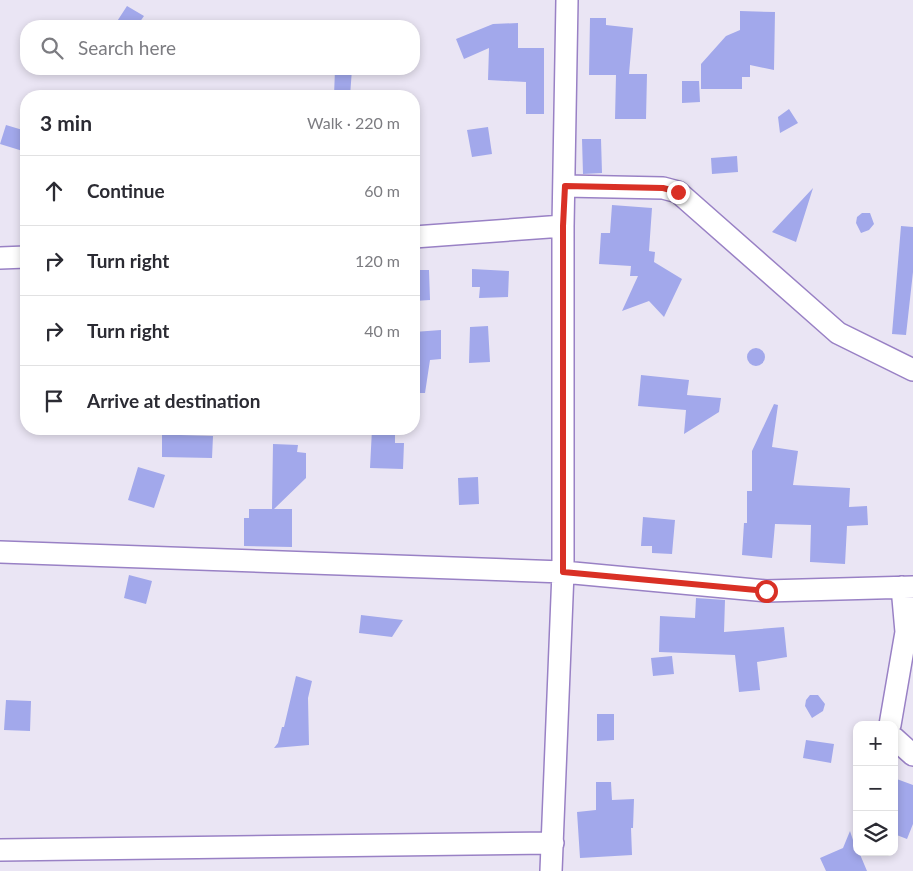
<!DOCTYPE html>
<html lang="en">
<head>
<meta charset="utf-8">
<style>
  :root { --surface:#fff; --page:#f7f7f7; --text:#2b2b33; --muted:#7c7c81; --line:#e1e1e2 }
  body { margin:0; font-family:Lato,sans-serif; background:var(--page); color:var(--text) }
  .controls { position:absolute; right:15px; bottom:15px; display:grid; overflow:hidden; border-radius:10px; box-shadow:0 2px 8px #0003 }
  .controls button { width:45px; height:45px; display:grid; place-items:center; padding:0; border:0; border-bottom:1px solid var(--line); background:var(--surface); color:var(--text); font:25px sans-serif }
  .stop { position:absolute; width:15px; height:15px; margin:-11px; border:4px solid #d93025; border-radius:50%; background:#fff }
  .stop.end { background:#d93025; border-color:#fff; box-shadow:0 1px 5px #0008 }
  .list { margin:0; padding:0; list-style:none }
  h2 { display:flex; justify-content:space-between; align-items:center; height:65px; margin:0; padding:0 20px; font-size:21px }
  h2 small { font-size:16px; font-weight:400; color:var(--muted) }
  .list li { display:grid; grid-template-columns:32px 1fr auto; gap:15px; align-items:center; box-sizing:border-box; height:70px; padding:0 20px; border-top:1px solid var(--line) }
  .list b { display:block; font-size:19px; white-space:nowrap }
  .list em { font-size:16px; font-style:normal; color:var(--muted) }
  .icon { flex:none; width:28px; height:28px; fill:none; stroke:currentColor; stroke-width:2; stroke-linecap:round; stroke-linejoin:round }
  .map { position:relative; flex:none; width:913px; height:871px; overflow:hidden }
  .search { position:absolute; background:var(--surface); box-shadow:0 2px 8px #0003; left:20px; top:20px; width:400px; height:55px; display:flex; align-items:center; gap:12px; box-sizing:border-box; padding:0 18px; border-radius:20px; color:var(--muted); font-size:19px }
  .panel { position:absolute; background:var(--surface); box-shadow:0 2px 8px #0003; left:20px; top:90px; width:400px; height:345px; border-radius:20px }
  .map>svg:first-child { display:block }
</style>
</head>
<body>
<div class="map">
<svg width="913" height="871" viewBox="0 0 913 871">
  <rect width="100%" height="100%" fill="#eae5f4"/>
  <!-- building -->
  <path fill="#a2a8eb" d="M127 6 144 16 137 26H114Z
    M740 11 775 12 774 70 750 65V77H742V89H701V64L726 36 740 30Z
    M590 18H606V25L633 28 629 74H647L646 119H615L616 75H589Z
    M518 23V48H544V114H526V82L488 80 489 48 464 59 456 39 493 24Z
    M335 69H352L350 96H334Z
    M682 81H699L700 102 682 103Z
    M789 109 798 123 780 133 778 117Z
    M6 125 26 131V152L0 144Z
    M488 127 492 154 472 157 467 130Z
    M582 139H601L602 173 583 174Z
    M737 156 738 172 712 174 711 158Z
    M813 188 796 242 772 232Z
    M612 205 652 208 649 251 655 252 654 262 682 279 664 317 649 301 622 311 638 276H630L631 266 599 264 601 233H610Z
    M862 213H870L874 224 869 230 861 233 856 223 857 217Z
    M901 226 913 227V272L906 335 892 334Z
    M472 269 509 271 508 297 479 298 480 287H472Z
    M414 270H429L430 300 414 301Z
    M488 326 490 362 469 363 470 327Z
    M441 330V359L430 360 425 393H419L414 332Z
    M747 357a9 9 0 1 1 18 0a9 9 0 1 1-18 0Z
    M641 375 689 380 687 395 721 398 719 412 684 434 686 410 638 406Z
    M774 404 778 405 772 447 798 451 793 485 850 488 849 507 867 506 868 525 847 526 845 564 810 562 811 525 775 524 772 558 742 555 744 523H747V491H752V451Z
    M162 429H180V435L213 436 212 458 162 457Z
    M372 429H395V443H404L403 469 370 468Z
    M273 444 298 445 297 452 306 453V478L274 509H292V547L244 546V518H249V509H272Z
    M138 467 165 475 154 508 128 500Z
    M478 477 479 504 459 505 458 478Z
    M643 517 675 520 672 554 652 553V546H641Z
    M129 575 152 581 146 604 124 598Z
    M696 598 725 600 724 632 784 627 787 657 757 662 760 690 739 692 735 655 659 652 660 616 695 618Z
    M361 615 403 620 392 637 359 633Z
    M672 656 674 674 653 676 651 658Z
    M296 676 312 681 308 698 309 745 274 748 278 743 282 727H284Z
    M810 695H818L825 704 823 711 812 718 805 706 806 700Z
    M6 700 31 701 30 731 4 730Z
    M597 714H614V740L597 741Z
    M806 740 834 744 831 763 803 758Z
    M894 778 913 785V824L907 839 894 834Z
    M596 782H611L612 800 634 799 633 828H631L632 855 580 858 577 812 596 810Z
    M850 831 857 852H859L867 871H826L820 858 843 848Z"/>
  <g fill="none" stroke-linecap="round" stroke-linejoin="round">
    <!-- minor casing -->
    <g stroke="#9981c5" stroke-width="24">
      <path id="minor" d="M567 0 563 226V572L766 591 913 587
        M565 186 663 188 678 192 838 333 913 370
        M414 237 563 226
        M0 258 26 257
        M0 552 563 572 551 871
        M890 725 906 632 902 587
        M894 738 913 755
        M0 850 553 843"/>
    </g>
    <!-- minor -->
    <use href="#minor" stroke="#fff" stroke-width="21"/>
  </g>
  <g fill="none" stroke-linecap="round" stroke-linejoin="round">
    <!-- route -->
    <path stroke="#d93025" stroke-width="6" d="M678 192 663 188 565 186 563 226V572L766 591"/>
  </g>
</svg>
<div class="controls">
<button>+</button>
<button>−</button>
<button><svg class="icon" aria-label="layers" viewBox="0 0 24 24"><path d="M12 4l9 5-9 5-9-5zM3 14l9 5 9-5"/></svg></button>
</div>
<div class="stop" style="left:766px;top:591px"></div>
<div class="stop end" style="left:678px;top:192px"></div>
<div class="search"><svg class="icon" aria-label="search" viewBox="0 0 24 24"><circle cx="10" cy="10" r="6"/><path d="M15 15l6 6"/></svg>Search here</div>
<section class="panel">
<h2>3 min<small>Walk · 220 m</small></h2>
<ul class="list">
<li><svg class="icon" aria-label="ahead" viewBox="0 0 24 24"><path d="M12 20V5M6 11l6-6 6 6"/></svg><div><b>Continue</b></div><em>60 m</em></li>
<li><svg class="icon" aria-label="right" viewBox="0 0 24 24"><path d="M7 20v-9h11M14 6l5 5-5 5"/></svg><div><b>Turn right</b></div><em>120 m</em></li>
<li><svg class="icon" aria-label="right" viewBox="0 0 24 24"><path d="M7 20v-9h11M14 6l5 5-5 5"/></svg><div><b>Turn right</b></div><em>40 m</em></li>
<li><svg class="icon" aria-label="arrive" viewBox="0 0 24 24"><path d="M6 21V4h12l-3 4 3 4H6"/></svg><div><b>Arrive at destination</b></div></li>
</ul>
</section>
</div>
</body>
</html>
